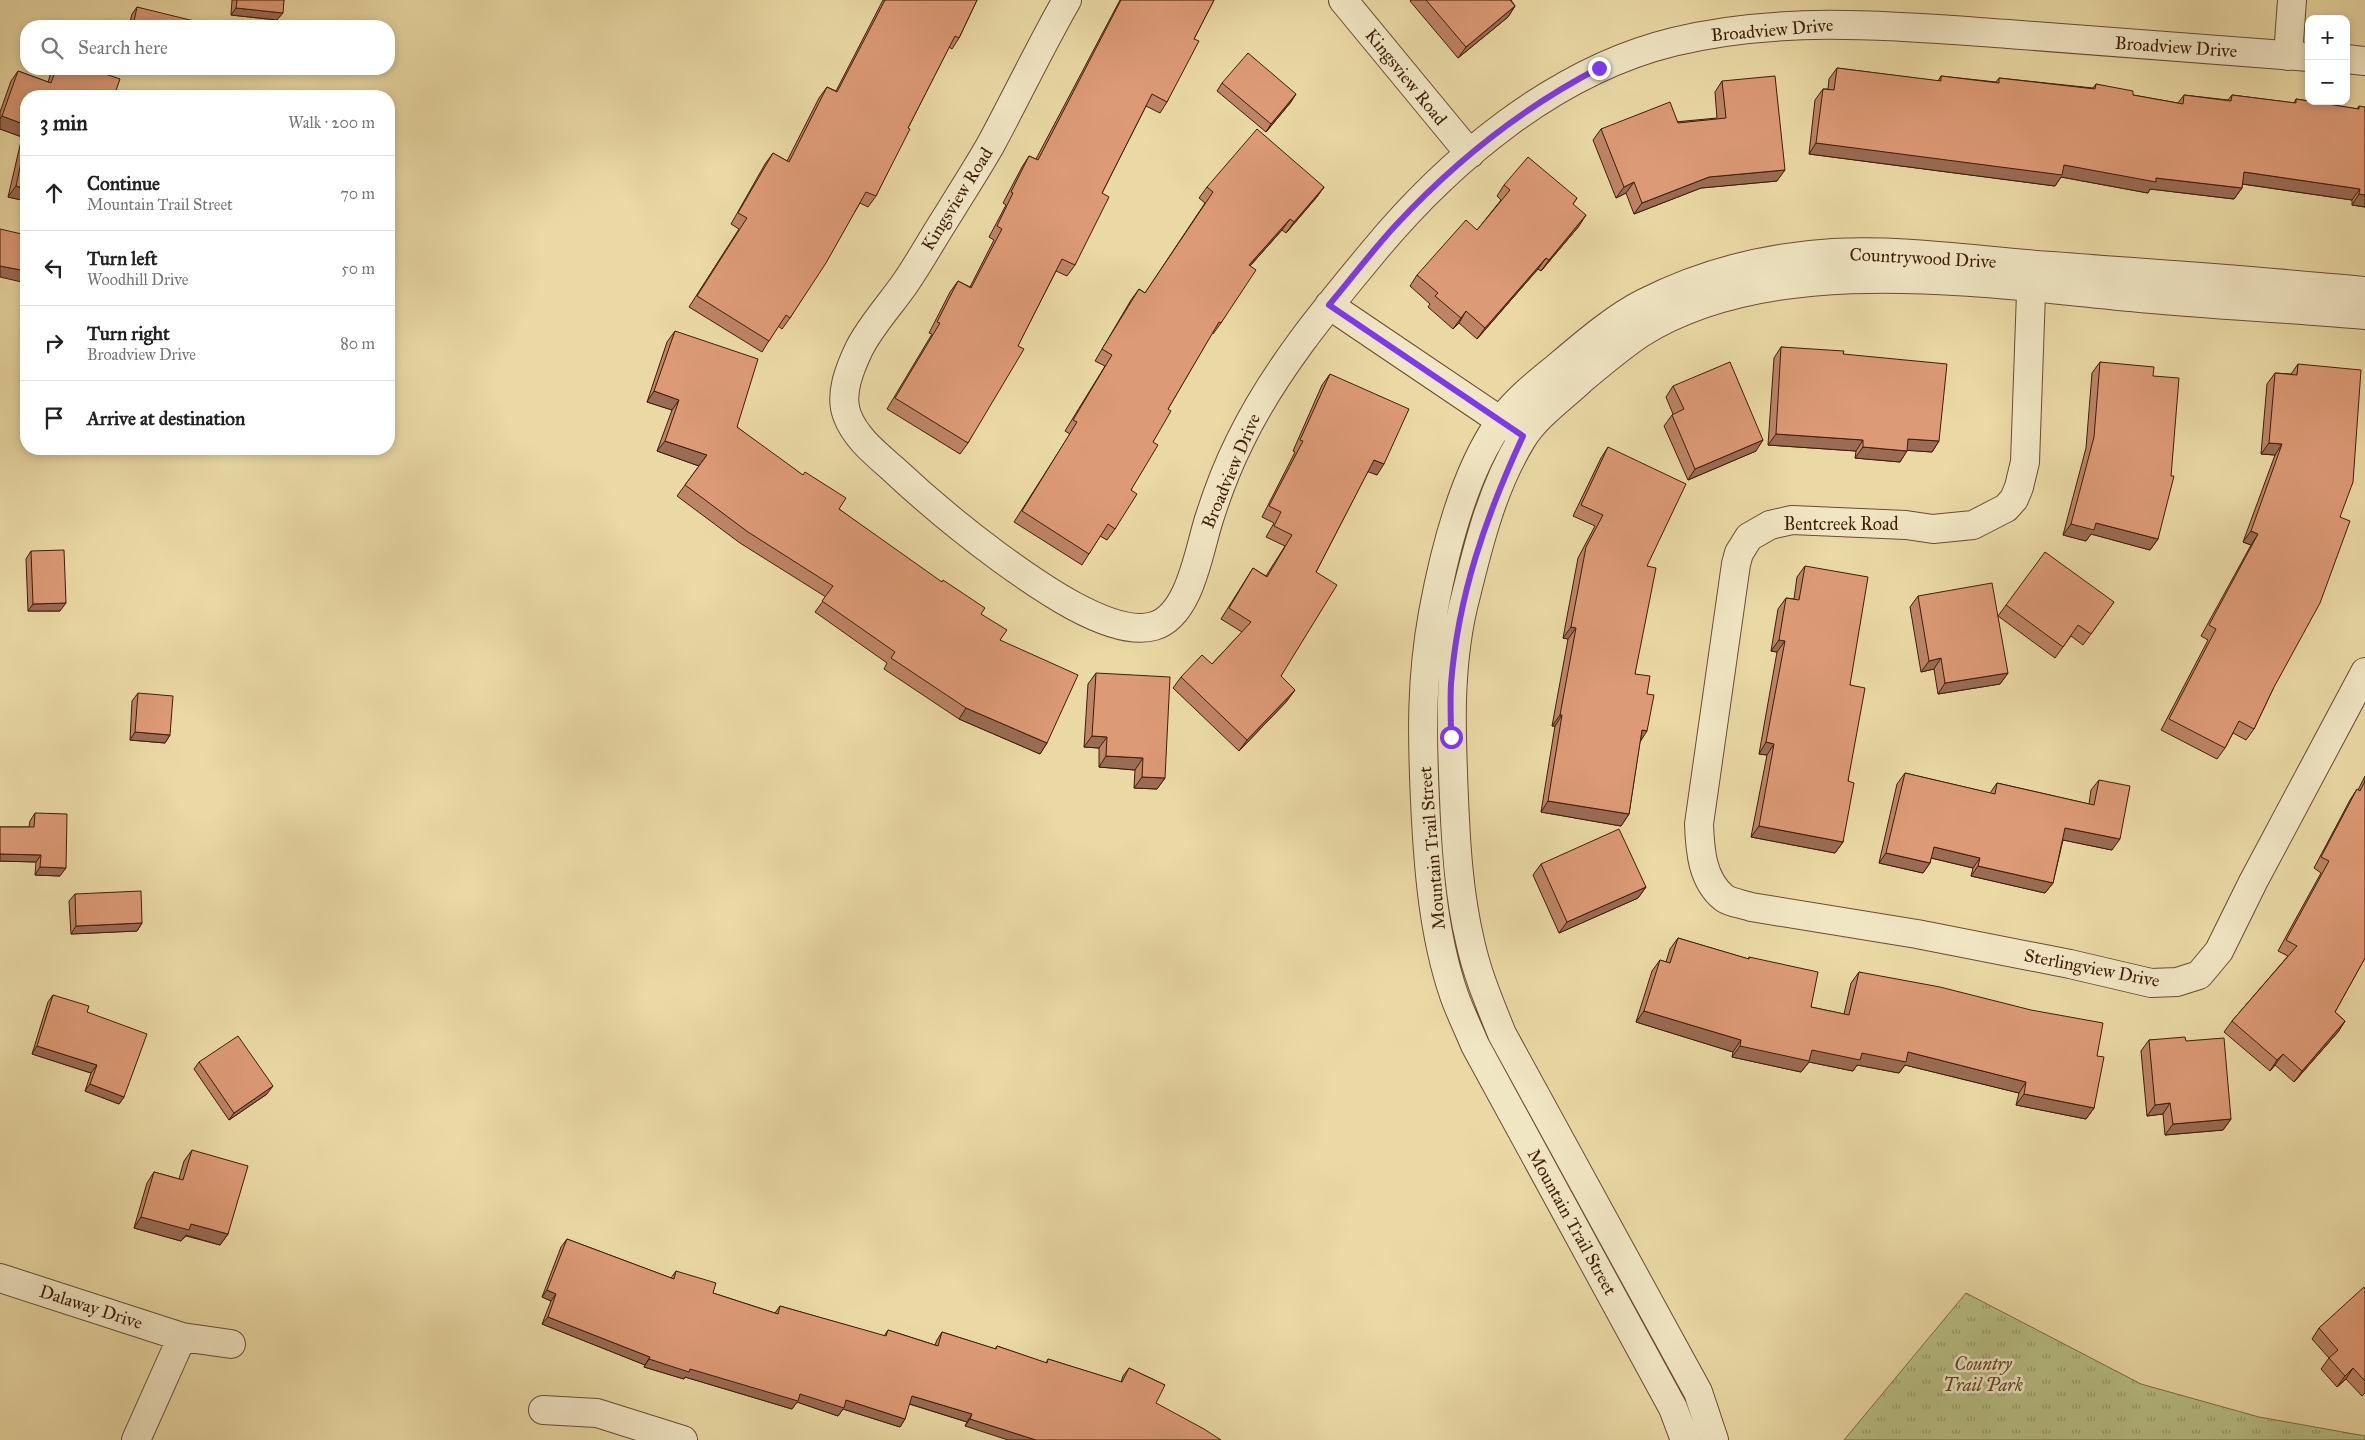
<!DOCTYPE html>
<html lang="en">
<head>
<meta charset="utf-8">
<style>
  :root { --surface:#fff; --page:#f6f6f6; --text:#222; --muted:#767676; --line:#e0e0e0 }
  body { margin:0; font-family:"IM FELL Great Primer",serif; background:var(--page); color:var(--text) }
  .controls { position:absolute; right:15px; top:15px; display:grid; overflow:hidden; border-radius:10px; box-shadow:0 2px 8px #0003 }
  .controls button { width:45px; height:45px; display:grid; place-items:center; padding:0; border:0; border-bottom:1px solid var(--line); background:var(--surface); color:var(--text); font:25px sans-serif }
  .stop { position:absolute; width:15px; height:15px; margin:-11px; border:4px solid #7c3aed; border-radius:50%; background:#fff }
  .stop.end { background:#7c3aed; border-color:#fff; box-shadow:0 1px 5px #0008 }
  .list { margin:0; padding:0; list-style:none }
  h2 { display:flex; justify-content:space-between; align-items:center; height:65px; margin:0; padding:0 20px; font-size:21px }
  h2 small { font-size:16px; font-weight:400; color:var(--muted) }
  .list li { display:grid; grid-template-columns:32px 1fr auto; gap:15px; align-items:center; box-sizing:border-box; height:75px; padding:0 20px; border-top:1px solid var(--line) }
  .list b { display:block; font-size:19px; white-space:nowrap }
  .list p { margin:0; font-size:16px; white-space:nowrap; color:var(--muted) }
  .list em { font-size:16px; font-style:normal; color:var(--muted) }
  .icon { flex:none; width:28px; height:28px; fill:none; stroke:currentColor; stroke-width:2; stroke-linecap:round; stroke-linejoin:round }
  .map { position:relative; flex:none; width:2365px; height:1440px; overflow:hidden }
  .search { position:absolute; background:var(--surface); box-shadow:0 2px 8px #0003; left:20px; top:20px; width:375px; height:55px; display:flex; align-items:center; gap:12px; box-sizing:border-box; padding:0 18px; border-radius:20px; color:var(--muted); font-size:19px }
  .panel { position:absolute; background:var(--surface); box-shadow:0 2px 8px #0003; left:20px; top:90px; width:375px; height:365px; border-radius:20px }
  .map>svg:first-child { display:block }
</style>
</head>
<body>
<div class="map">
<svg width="2365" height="1440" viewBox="0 0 2365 1440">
  <defs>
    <pattern id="park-tufts" width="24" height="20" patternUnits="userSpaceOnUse" patternTransform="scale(1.25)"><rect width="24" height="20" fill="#b8bf85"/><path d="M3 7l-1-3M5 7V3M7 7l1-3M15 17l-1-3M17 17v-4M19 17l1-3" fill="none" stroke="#979b6b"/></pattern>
  </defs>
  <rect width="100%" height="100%" fill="#ead9a5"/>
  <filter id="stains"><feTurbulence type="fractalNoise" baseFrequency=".004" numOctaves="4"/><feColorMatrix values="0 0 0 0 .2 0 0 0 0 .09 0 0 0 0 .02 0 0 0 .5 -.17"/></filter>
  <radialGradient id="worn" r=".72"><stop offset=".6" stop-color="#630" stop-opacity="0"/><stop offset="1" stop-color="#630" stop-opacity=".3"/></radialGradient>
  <!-- park -->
  <path fill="url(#park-tufts)" stroke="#7b6e47" d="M1966 1293 2141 1384 2259 1417 2365 1436V1440H1844Z"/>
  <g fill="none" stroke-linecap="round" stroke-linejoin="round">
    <!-- minor casing -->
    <g stroke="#694c30" stroke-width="30">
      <path id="minor" d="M1067 0C1040 47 1017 96 991 144 978 167 963 190 949 213 934 236 921 260 906 282 891 304 871 325 859 349 850 368 839 394 847 415 855 437 875 453 892 468 926 500 961 529 999 557 1032 581 1111 639 1154 626 1191 615 1199 548 1210 516 1218 491 1228 465 1240 441 1274 371 1324 311 1373 252 1449 160 1555 71 1673 42 1782 15 1897 26 2008 34 2108 42 2208 50 2309 57
        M1343 0 1470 154
        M2288 56 2292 0
        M2346 59 2365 61
        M2032 265 2025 462 2019 487 2014 499 2006 508 1973 525 1933 529 1906 525 1792 520 1770 525 1749 537 1739 553 1736 564 1699 824C1700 851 1702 880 1724 898 1731 903 1743 904 1751 907L1917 934 2070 964 2151 983 2177 982 2199 975 2219 951 2253 882 2365 672
        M1329 305 1520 434
        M0 1278 182 1337 231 1344
        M543 1410 597 1413 683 1440
        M136 1440 182 1337"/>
    </g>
    <!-- tertiary casing -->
    <g stroke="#694c30" stroke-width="30">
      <path id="tertiary" d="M1685 1440 1673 1408 1475 1045C1468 1028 1460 1012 1454 995 1433 934 1428 865 1425 801 1422 735 1421 679 1433 613 1444 553 1464 473 1500 422 1515 401 1536 384 1556 368 1582 346 1614 318 1644 303 1703 273 1768 257 1833 253 1906 249 1979 261 2052 266 2156 274 2261 281 2365 291
        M1714 1440 1698 1392 1502 1034C1490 1004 1477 974 1470 941 1459 895 1456 846 1454 798 1451 730 1448 662 1466 595 1479 542 1493 486 1522 439 1536 416 1562 398 1581 380 1600 364 1620 347 1641 333 1774 250 1981 283 2131 297 2209 305 2287 308 2365 315"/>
    </g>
    <!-- minor -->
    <use href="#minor" stroke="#f1e6c4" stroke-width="28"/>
    <!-- tertiary -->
    <use href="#tertiary" stroke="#f1e6c4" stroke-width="28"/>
  </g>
  <!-- wall -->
  <path fill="#bd8465" stroke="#3e1d09" d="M232 0H284L277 20 231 15Z
    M883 0H977L959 38 952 49 949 47 908 128 876 196 868 207 860 203 790 318 782 329 778 326 762 352 689 307 739 229 731 224 765 164 773 153 787 161 819 98 827 87 836 91Z
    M1120 0H1214L1194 39 1167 102 1160 113 1146 106 1102 193 1075 265 1067 276 1056 271 968 443 960 454 887 409 932 334 929 333 950 292 958 281 970 287 994 240 989 237 1006 205 1003 203 1022 167 1029 156 1036 159Z
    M1411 0H1511L1515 6 1508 17 1458 58 1410 1Z
    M137 7 193 26H129L132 14Z
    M1837 68 1938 81 1941 76 1996 82 1999 78 2093 88 2096 84 2133 95 2178 103 2184 95 2228 100 2232 95 2294 103 2296 99 2357 109 2359 106 2365 207 2352 205V200L2242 184V188L2234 199 2150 189 2148 193 2061 177 2055 186 1809 154 1815 100 1823 89H1828L1829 79Z
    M52 69H91L26 96V201L8 197 22 137 0 129V112L11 81 18 71 48 82Z
    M1722 81 1777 181 1701 188 1634 214 1626 193 1616 198 1593 140 1601 129 1717 118 1715 92Z
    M1222 83 1291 102 1266 132 1217 91Z
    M1504 185 1577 198 1573 204 1579 226 1541 271 1538 269 1477 339 1459 323 1453 329 1428 307 1430 304 1410 286 1417 275 1477 230 1501 200 1497 196Z
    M1207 187H1324L1316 198 1286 233 1282 230 1250 266 1221 323 1213 334 1212 333 1168 409 1131 490 1115 529 1107 540 1100 536 1082 565 1014 522 1070 434 1065 431 1105 366 1095 361 1131 300 1139 289 1145 293 1205 203 1199 198Z
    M675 331 737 427 839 509 981 614 1000 640 1047 743 1040 754 959 719 884 669 887 663 815 612 826 597 740 543 677 496 699 466 657 451 672 410 647 402 667 342Z
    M1781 347 1843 354 1939 441 1932 452 1907 450 1900 462 1855 458 1856 451 1768 445 1774 358Z
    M2100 362 2153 376 2158 539 2150 550 2091 534 2086 541 2063 535 2086 448 2092 373Z
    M2298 364 2273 689 2254 729 2246 740 2233 733 2225 748 2217 759 2161 730 2208 640 2201 636 2251 545 2243 542 2275 455 2261 454 2267 384 2275 373 2291 374Z
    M1330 374 1377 475 1368 471 1316 572 1281 676 1287 701 1239 751 1173 688 1181 677 1212 664 1242 632 1221 619 1253 568 1266 576 1285 546 1266 537 1274 523 1262 517 1295 452 1293 451 1322 385Z
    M1673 386 1756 451 1688 480 1664 426 1672 415 1673 414 1666 397Z
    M1608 447 1647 566 1635 674 1647 694 1629 814 1621 826 1541 812 1555 726H1552L1568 639 1563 638 1578 558 1595 526 1573 516 1601 458Z
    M31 551 60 611H28L26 559Z
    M1805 566 1850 685 1848 781 1843 842 1835 853 1751 837 1767 755 1759 754 1777 652 1771 651 1778 609 1786 598 1794 599 1797 577Z
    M1918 596 2008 673 2000 684 1938 694 1934 669 1921 672 1910 607Z
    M2114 602 2083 645 2071 636 2055 658 1998 616 2006 605Z
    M1096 673 1165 778 1157 789 1134 788 1135 770 1099 767V748L1084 747 1088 684Z
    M138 693 170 735 165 743 130 740 132 701Z
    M1905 773 1990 793 1997 783 2089 804 2091 790 2099 780 2112 850 2063 840 2053 883 2045 893 1971 876 1973 868 1931 858 1930 863 1923 873 1879 863 1897 784Z
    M2365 776V958L2335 1012 2345 1021 2338 1032 2294 1082 2275 1065 2270 1071 2224 1032 2232 1021 2288 956 2278 951 2321 873 2314 868 2350 800 2357 789 2358 790Z
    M35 813 60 876 35 875 36 862 0 861V827H29L30 821Z
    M1541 864 1646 887 1638 898 1559 933 1533 875Z
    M75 894 142 923 137 931 71 934 69 901Z
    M1678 938 1748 959 1749 957 1811 1007 1844 1014 1851 983 1859 972 2097 1056 2094 1108 2086 1119 2016 1105 2019 1093 1905 1065 1899 1073 1857 1065 1853 1071 1809 1062 1801 1072 1732 1057 1733 1052 1636 1022 1652 971 1660 960 1666 962 1670 949Z
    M53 995 87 1012 124 1097 119 1104 85 1091 91 1073 32 1054 48 1002Z
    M2149 1040 2186 1041 2231 1119 2223 1130 2165 1135 2163 1114 2147 1116 2141 1051Z
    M199 1062 267 1094 229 1120 194 1069Z
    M192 1150 228 1234 220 1245 186 1236 181 1241 134 1228 147 1183 154 1172 179 1179 184 1161Z
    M567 1239 671 1278 676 1271 713 1293 775 1313 780 1306 884 1336 888 1330 935 1345 937 1340 942 1332 995 1349 997 1346 1046 1363 1048 1359 1121 1382 1123 1376 1129 1368 1165 1385 965 1426 967 1422 909 1404 905 1419 900 1427 843 1409 838 1416 797 1402 792 1409 685 1377 684 1379 644 1367 645 1365 542 1324 551 1301 542 1297 561 1247Z
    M2365 1289V1393L2362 1396 2346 1379 2337 1387 2321 1369 2329 1358 2312 1339 2319 1328Z"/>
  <!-- shaded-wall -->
  <path fill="#9a6c53" stroke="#3e1d09" d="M1515 6 1508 17 1458 58 1466 47Z
    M236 8 283 13 277 20 231 15Z
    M1296 94 1291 102 1266 132 1271 124Z
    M2 116 26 125V131L22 137 0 129V119Z
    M1816 143 2064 165 2156 178 2242 188 2234 199 2150 189 2148 193 2061 177 2055 186 1809 154Z
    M1785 170 1777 181 1701 188 1634 214 1642 203 1709 177Z
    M2244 172 2360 189 2352 200 2236 183Z
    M1634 182 1626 193 1616 198 1624 187Z
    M16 186 26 189V201L8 197Z
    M1324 187 1316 198 1286 233 1294 222Z
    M2359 194 2365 195V207L2352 205Z
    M1586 215 1579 226 1541 271 1549 260Z
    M1290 219 1282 230 1241 276 1249 265Z
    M1546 258 1538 269 1477 339 1485 328Z
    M0 266 26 271V283L0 277Z
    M1466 311 1459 323 1453 329 1461 318Z
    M654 391 679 400 672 410 647 402Z
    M1776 434 1863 440 1856 451 1768 445Z
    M1908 439 1939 441 1932 452 1901 450Z
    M1763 440 1756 451 1688 480 1695 469Z
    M665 441 707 455 699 466 657 451Z
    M2269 443 2282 444 2275 455 2261 454Z
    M1863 447 1907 451 1900 462 1855 458Z
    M1374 460 1384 464 1377 475 1366 471Z
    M2096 523 2158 539 2150 550 2091 534 2086 541 2063 535 2071 524Z
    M2251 531 2258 534 2251 545 2243 542Z
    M66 603 60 611H28L33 604Z
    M1571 627 1576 628 1568 639 1563 638Z
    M1779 640 1785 641 1777 652 1771 651Z
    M1941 658 1934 669 1921 672 1929 661Z
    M2008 673 2000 684 1938 694 1945 683Z
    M1295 690 1287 701 1239 751 1247 740Z
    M966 708 1047 743 1040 754 959 719Z
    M1560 715H1562L1555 726H1552Z
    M1642 730 1647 731 1640 742Z
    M135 732 170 735 165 743 130 740Z
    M1092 736 1107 737 1099 748 1084 747Z
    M1766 742 1774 744 1767 755 1759 754Z
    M1106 756 1143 758 1135 770 1099 767Z
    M1142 777 1165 778 1157 789 1134 788Z
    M1548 801 1629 814 1621 826 1541 812Z
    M1759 826 1843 842 1835 853 1751 837Z
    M2065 828 2120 839 2112 850 2058 839Z
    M1934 847 1980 858 1973 868 1927 857Z
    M1886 853 1930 863 1923 873 1879 863Z
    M0 854 41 855 36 862 0 861Z
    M1978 866 2053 883 2045 893 1971 876Z
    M40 867 66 868 60 876 35 875Z
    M1646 887 1638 898 1559 933 1567 922Z
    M142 923 137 931 71 934 76 926Z
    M1644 1011 1741 1040 1733 1052 1636 1022Z
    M2345 1021 2338 1032 2294 1082 2302 1071Z
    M37 1046 97 1065 91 1073 32 1054Z
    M1740 1046 1812 1050 1862 1053 1908 1052 2026 1082 2019 1093 1905 1065 1899 1073 1857 1065 1853 1071 1809 1062 1801 1072 1732 1057Z
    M2283 1054 2275 1065 2270 1071 2277 1060Z
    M90 1084 124 1097 119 1104 85 1091Z
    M273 1086 267 1094 229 1120 234 1113Z
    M2024 1094 2094 1108 2086 1119 2016 1105Z
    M2170 1103 2163 1114 2147 1116 2155 1105Z
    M2231 1119 2223 1130 2165 1135 2173 1124Z
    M141 1217 191 1224 228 1234 220 1245 186 1235 181 1241 134 1228Z
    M547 1290 556 1294 551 1301 542 1297Z
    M548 1317 650 1357 645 1365 542 1324Z
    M649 1359 800 1394 846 1400 905 1419 900 1427 843 1409 838 1416 797 1402 792 1409 685 1377 684 1379 644 1367Z
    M2353 1368 2346 1379 2337 1387 2345 1376Z
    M912 1396 972 1414 967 1422 907 1403Z
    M970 1419 1036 1440H1008L965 1426Z"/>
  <!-- building -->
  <path fill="#dc9a76" stroke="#3e1d09" d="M237 0H284L283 13 236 8Z
    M885 0H977L959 38 955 36 908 128 910 129 876 196 866 192 826 263 790 318 786 315 769 341 697 296 747 218 738 213 773 153 789 162 827 87 837 92Z
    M1121 0H1214L1194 39 1199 41 1167 102 1152 94 1102 193 1109 197 1075 265 1062 259 1018 346 1024 349 968 443 895 398 940 323 937 322 958 281 971 288 1002 229 997 226 1013 193 1011 192 1029 156 1038 160Z
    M1426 0H1510L1515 6 1466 47Z
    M137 7 194 21 193 26H133Z
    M1248 53 1296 94 1271 124 1222 83Z
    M1837 68 1941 81V76L1999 83V78L2095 89 2096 84 2133 91V95L2183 104 2184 95 2231 101 2232 95 2296 103V99L2359 109V106L2365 107V195L2359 194 2360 189 2244 172 2242 188 2156 178V182L2064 165 2062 175 1816 143 1823 89 1834 90Z
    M56 69H91L120 79 114 96H26V125L2 116 18 71 51 83Z
    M1775 76 1785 170 1709 177 1642 203 1634 182 1624 187 1601 129 1670 102 1678 123 1726 118 1722 81Z
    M1257 129 1324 187 1294 222 1290 219 1249 265 1256 270 1221 323 1219 322 1168 409 1171 411 1153 442 1158 445 1131 490 1137 494 1115 529 1108 524 1089 554 1022 511 1077 422 1073 420 1112 355 1102 349 1139 289 1145 293 1213 192 1207 187Z
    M26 140V189L16 186Z
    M1528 157 1577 198 1573 204 1586 215 1549 260 1546 258 1485 328 1466 311 1461 318 1435 296 1438 293 1417 275 1466 220 1477 230 1510 190 1504 185Z
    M0 229 26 235V271L0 266Z
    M675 331 758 359 737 427 803 475 805 472 846 498 839 509 942 582 943 580 985 608 981 614 1007 630 1000 640 1078 675 1047 743 966 708 891 658 895 652 822 601 833 586 748 532 685 485 707 455 665 441 679 400 654 391Z
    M1781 347 1844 351 1843 354 1947 364 1939 441 1908 439 1907 451 1863 447V440L1776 434Z
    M1730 362 1763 440 1695 469 1672 415 1684 409 1673 386Z
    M2100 362 2154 367 2153 376 2179 378 2171 476H2174L2158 539 2096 523 2094 530 2071 524 2094 437Z
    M2298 364 2361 370 2353 482 2340 517 2350 521 2320 603 2273 689 2254 729 2239 721 2225 748 2169 719 2216 629 2209 625 2258 534 2251 531 2282 444 2269 443 2275 373 2297 375Z
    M1330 374 1409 409 1384 464 1374 460 1316 572 1337 585 1281 676 1295 690 1247 740 1181 677 1202 655 1212 664 1251 622 1229 608 1253 568 1267 577 1292 535 1274 526 1281 512 1269 506 1303 441 1300 440Z
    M1608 447 1686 484 1647 566 1656 568 1635 674 1650 676 1647 694 1654 695 1647 731 1642 730 1629 814 1548 801 1562 715H1560L1576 628 1571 627 1586 547 1603 515 1581 505Z
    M64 550 66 603 33 604 31 551Z
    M2045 552 2114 602 2091 634 2078 625 2063 647 2006 605Z
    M1805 566 1868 577 1850 685 1865 688 1848 781 1854 783 1843 842 1759 826 1774 744 1766 742 1785 641 1779 640 1786 598 1799 600Z
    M1992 583 2008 673 1945 683 1941 658 1929 661 1918 596Z
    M1096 673 1170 677 1165 778 1142 777 1143 758 1106 756 1107 737 1092 736Z
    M138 693 173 696 170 735 135 732Z
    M1905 773 1995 794 1997 783 2094 805 2099 780 2130 786 2120 839 2065 828 2053 883 1978 866 1980 858 1934 847 1930 863 1886 853Z
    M2365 781V958L2335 1012 2345 1021 2302 1071 2283 1054 2277 1060 2232 1021 2297 946 2286 940 2329 861 2321 857 2357 789 2360 791Z
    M35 813 67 814 66 868 40 867 41 855 0 854V827H34Z
    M1619 829 1646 887 1567 922 1541 864Z
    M141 891 142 923 76 926 75 894Z
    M1678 938 1749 959V957L1818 972 1811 1007 1849 1015 1859 972 1940 987 2031 1010 2103 1023 2097 1056 2104 1057 2094 1108 2024 1094 2026 1082 1908 1052 1906 1062 1862 1053 1860 1060 1812 1050 1809 1061 1740 1046 1741 1040 1644 1011 1660 960 1670 963Z
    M53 995 89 1006 87 1012 147 1034 124 1097 90 1084 97 1065 37 1046Z
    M238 1036 273 1086 234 1113 199 1062Z
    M2185 1037 2186 1041 2224 1038 2231 1119 2173 1124 2170 1103 2155 1105 2149 1040Z
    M192 1150 248 1166 228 1234 191 1224 189 1230 141 1217 154 1172 183 1180Z
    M567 1239 674 1279 676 1271 716 1283 713 1293 778 1314 780 1306 886 1336 888 1330 938 1346 942 1332 996 1349 997 1346 1047 1363 1048 1359 1122 1382 1129 1368 1165 1385 1156 1403 1204 1429 1221 1440H1036L970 1419 972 1414 912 1396 905 1419 846 1400 844 1408 800 1394 798 1401 690 1369 689 1372 649 1359 650 1357 548 1317 556 1294 547 1290Z
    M2364 1287 2365 1289V1381L2353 1368 2345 1376 2329 1358 2338 1350 2319 1328Z"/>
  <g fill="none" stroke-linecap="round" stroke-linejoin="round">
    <!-- route -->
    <path stroke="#7c3aed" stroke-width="6" d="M1451 737C1451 720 1450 702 1451 684 1458 595 1486 516 1523 436L1329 305C1351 279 1372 251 1395 226 1454 162 1522 108 1599 68"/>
  </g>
  <g text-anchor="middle" stroke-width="5" stroke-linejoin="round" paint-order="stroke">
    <!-- street labels -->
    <g font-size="18" fill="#3e1d09" stroke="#f1e6c4">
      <text transform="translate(1772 30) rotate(-5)" y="6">Broadview Drive</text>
      <text transform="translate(2176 47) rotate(4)" y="6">Broadview Drive</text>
      <text transform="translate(1406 77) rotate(51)" y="6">Kingsview Road</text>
      <text transform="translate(957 199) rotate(-58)" y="6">Kingsview Road</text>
      <text transform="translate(1923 258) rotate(3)" y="6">Countrywood Drive</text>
      <text transform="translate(1231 471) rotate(-67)" y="6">Broadview Drive</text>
      <text x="1841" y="530">Bentcreek Road</text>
      <text transform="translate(1432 848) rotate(-95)" y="6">Mountain Trail Street</text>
      <text transform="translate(2092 968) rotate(11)" y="6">Sterlingview Drive</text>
      <text transform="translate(1572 1222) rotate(61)" y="6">Mountain Trail Street</text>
      <text transform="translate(91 1307) rotate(18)" y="6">Dalaway Drive</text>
    </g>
    <!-- park labels -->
    <g font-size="18" font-style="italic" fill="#5c4628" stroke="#f1e6c4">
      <text x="1983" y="1370">Country<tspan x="1983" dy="21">Trail Park</tspan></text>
    </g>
  </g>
  <rect width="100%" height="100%" filter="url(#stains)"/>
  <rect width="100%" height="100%" fill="url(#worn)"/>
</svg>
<div class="controls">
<button>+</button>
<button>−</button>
</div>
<div class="stop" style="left:1451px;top:737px"></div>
<div class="stop end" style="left:1599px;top:68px"></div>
<div class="search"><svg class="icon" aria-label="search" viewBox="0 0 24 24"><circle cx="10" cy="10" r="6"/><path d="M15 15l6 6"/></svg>Search here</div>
<section class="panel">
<h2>3 min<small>Walk · 200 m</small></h2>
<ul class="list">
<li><svg class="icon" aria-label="ahead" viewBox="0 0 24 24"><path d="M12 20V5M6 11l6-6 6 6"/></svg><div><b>Continue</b><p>Mountain Trail Street</p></div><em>70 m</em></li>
<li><svg class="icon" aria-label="left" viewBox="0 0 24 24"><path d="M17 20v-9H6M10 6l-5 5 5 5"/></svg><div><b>Turn left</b><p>Woodhill Drive</p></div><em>50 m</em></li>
<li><svg class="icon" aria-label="right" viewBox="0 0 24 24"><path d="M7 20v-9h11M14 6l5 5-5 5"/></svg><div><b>Turn right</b><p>Broadview Drive</p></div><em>80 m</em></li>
<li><svg class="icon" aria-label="arrive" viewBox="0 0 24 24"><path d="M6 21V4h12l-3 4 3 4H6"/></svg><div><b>Arrive at destination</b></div></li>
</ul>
</section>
</div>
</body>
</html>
